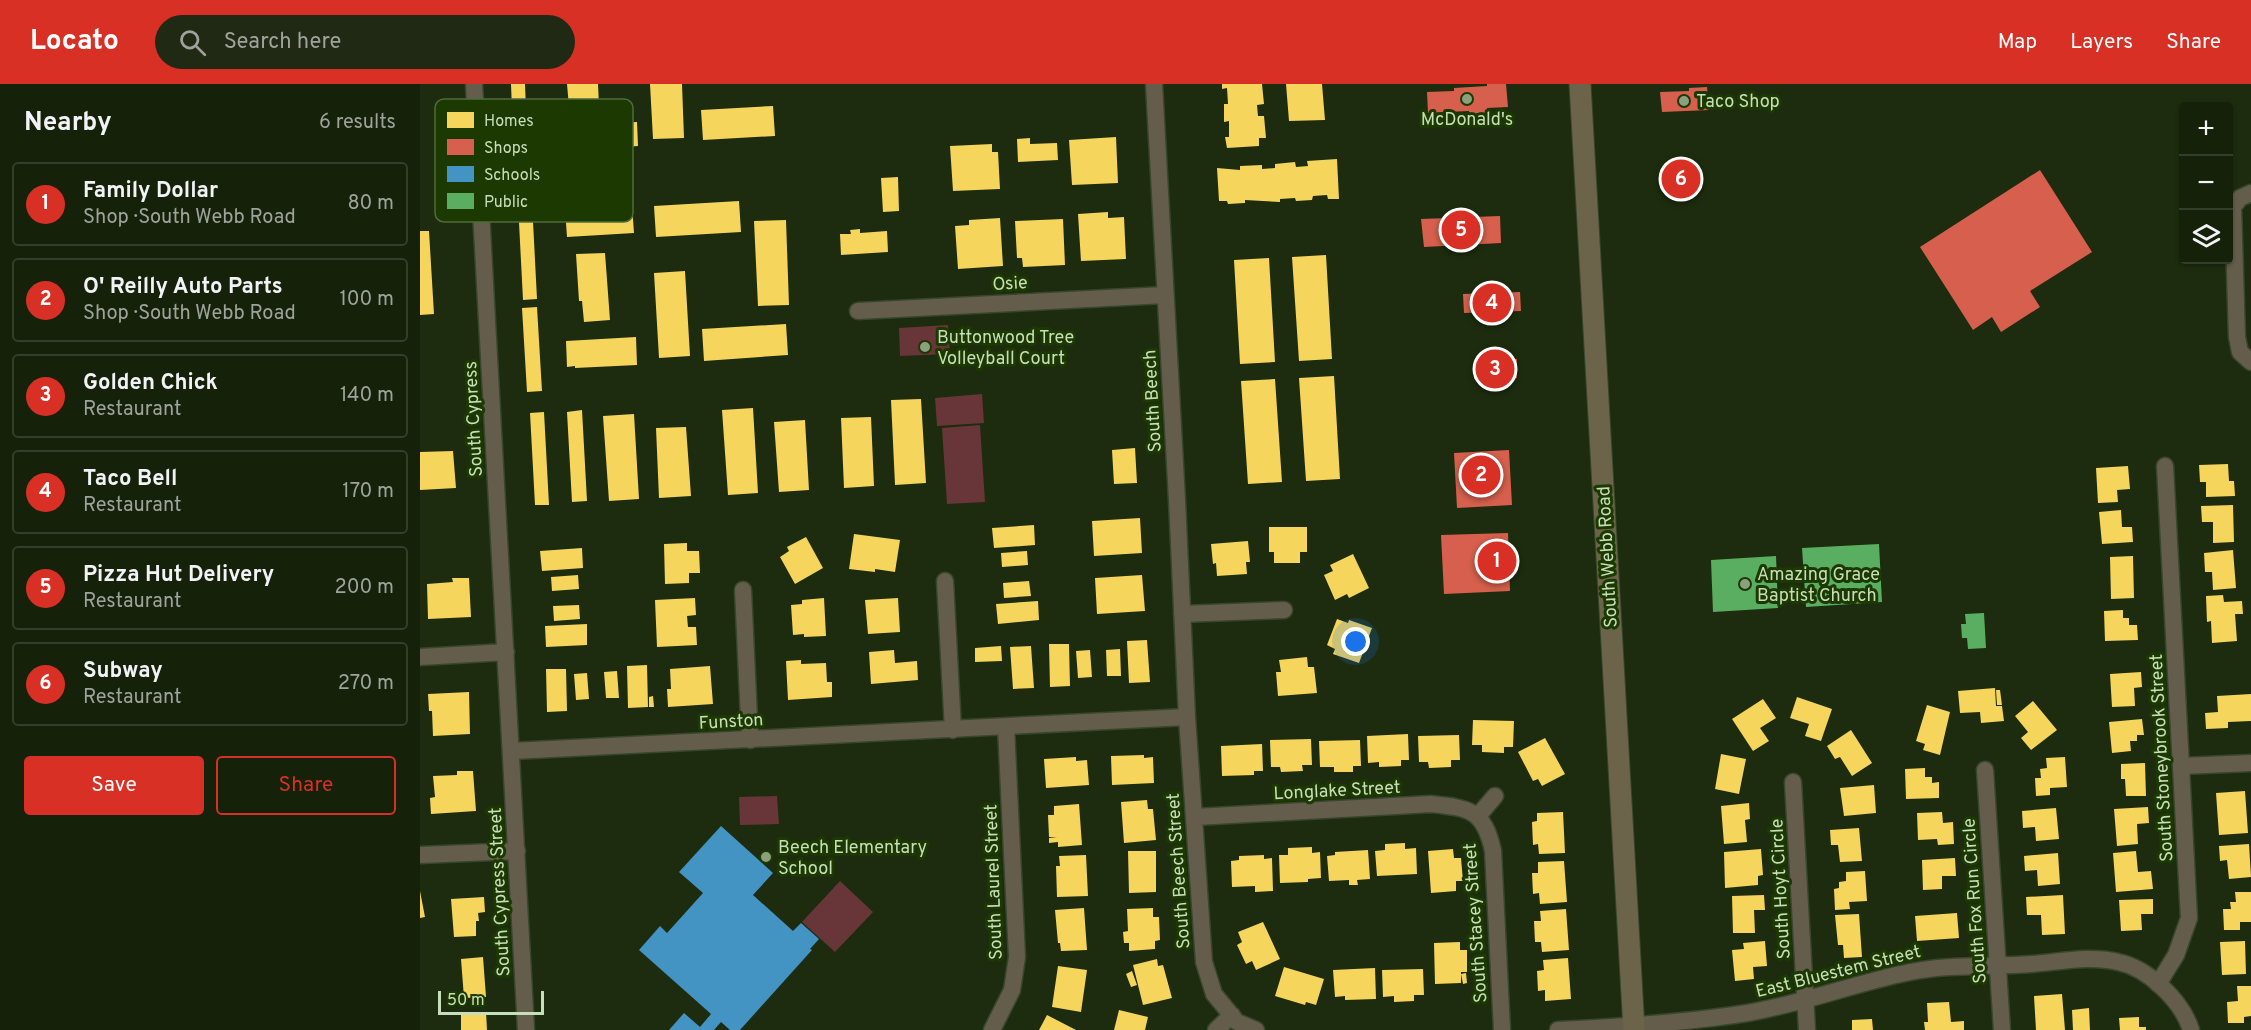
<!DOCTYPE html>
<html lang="en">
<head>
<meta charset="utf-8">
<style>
  :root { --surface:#16210a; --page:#1f2913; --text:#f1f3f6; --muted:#9ea39c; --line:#353e2b; --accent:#d93025 }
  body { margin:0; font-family:Overpass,sans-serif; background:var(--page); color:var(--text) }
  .controls { position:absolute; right:18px; top:18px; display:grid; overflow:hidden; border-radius:6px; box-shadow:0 2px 4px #0004 }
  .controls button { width:54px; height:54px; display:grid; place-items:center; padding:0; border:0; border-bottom:2px solid var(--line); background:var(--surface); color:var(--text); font:30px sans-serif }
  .scale { position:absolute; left:18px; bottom:15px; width:106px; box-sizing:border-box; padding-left:6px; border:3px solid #c7deba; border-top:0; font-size:16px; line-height:21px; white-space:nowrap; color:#c7deba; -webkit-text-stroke:4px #1c3901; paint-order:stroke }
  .you { position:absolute; left:936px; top:558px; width:21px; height:21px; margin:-15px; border:4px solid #fff; border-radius:50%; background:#1a73e8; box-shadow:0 0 0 9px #1a73e833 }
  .badge { display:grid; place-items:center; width:39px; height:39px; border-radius:50%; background:var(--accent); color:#fff; font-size:20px; font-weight:700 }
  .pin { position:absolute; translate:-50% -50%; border:3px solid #fff; box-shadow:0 2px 6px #0006 }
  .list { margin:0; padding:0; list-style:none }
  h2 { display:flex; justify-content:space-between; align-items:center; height:78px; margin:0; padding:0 24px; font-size:26px }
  h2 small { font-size:20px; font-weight:400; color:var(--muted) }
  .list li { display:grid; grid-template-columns:39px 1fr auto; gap:18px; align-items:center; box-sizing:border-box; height:84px; margin:0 12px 12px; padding:0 12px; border:2px solid var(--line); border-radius:6px }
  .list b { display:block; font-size:22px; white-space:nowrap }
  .list p { margin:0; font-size:20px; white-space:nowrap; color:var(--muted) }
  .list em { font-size:20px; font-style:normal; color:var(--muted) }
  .actions { display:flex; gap:12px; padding:18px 24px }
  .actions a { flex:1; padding:14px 0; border:2px solid var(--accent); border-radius:6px; text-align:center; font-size:21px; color:var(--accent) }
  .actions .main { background:var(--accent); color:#fff }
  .icon { flex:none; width:33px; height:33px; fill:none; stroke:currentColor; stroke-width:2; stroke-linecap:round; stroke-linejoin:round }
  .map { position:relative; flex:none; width:1831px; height:946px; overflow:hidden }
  header { display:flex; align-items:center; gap:36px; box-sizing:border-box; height:84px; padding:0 30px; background:var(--accent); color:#fff }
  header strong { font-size:28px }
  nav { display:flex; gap:33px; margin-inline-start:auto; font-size:21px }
  .search { width:420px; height:54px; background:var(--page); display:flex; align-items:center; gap:15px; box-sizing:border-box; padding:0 21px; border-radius:33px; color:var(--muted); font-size:22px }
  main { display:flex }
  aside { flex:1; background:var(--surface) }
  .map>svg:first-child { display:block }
</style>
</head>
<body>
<header>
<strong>Locato</strong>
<div class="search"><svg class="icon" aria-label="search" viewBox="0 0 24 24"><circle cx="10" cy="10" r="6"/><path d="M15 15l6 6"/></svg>Search here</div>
<nav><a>Map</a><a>Layers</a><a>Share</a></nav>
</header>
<main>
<aside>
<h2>Nearby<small>6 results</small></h2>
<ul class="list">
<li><span class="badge">1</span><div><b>Family Dollar</b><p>Shop · South Webb Road</p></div><em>80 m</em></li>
<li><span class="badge">2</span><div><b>O' Reilly Auto Parts</b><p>Shop · South Webb Road</p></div><em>100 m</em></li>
<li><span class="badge">3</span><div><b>Golden Chick</b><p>Restaurant</p></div><em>140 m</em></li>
<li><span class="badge">4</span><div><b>Taco Bell</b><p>Restaurant</p></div><em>170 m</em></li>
<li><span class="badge">5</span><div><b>Pizza Hut Delivery</b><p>Restaurant</p></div><em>200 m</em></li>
<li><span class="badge">6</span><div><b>Subway</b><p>Restaurant</p></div><em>270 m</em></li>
</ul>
<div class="actions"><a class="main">Save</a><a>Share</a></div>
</aside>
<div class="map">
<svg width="1831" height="946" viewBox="0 0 1831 946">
  <rect width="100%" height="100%" fill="#1d2c0e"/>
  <!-- green -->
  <path fill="#683538" d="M528 241 530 270 480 272 479 244Z
    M562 310 564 339 517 342 515 314Z
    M560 341 565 418 527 420 522 344Z
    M357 712 359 740 320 741 319 713Z
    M420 797 453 828 415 868 382 838Z"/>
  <!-- homes -->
  <path fill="#f6d55c" d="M91 0H105L108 77 94 78Z
    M147 0H178L179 22 149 23Z
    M230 0H262L264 54 233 55Z
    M802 0H842L844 20 837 21 838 32H844L846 54H839V62L807 64 805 53H809V37L804 38V20H808L807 4 802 5Z
    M866 0H902L905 36 869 37Z
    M353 22 355 52 283 56 281 26Z
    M217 38 218 62 193 64 194 67 147 69 146 41Z
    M696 53 698 99 652 101 649 56Z
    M610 54V60L637 59 638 76 598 78 597 55Z
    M572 60V68H578L580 105 533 107 530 62Z
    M917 75 919 115H908L907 111 893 112 892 116 876 117 875 114 860 115V118L825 116V119L808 120 807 117H799L797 84 820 86V82L842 81V85L855 84V80L875 78 876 83 888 82 887 77Z
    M478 93 479 127 463 128 461 94Z
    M319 117 321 148 236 153 234 122Z
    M112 118 117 215 103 216 98 119Z
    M212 121 214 149 147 153 145 125Z
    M688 128V134L704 133 706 175 661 177 658 130Z
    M580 134 583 182 538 185 535 142 549 141V136Z
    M643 135 645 181 603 183 602 174H597L595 137Z
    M366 136 369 221 338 222 334 137Z
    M440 145V149L467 147 468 168 421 171 420 150H431L430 146Z
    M0 147H9L14 230 0 231Z
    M185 169 190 236 164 238 162 217H159L156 170Z
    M906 171 912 275 879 277 872 173Z
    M849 174 855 278 820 280 814 176Z
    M265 187 270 272 239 274 234 189Z
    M117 223 122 307 107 308 102 224Z
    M366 240 368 271 284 277 282 245Z
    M216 253 217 281 155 284V282L147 283 146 257Z
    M914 292 920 395 886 397 879 294Z
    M855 295 862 398 828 400 821 297Z
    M501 315 506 399 475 401 471 316Z
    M333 324 338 409 308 411 302 326Z
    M162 326 167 417 152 418 147 328Z
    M124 328 129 421H115L110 329Z
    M214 330 219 415 189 417 183 332Z
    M451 333 454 402 424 404 421 334Z
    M385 336 389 406 359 408 354 338Z
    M266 343 271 412 239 414 236 344Z
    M715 364 717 399 694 400 692 366Z
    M33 367 36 404 0 406V368Z
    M1808 380 1809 397H1814L1815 412 1786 413V398H1780L1779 381Z
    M1708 382 1710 405 1697 406 1698 418 1678 419 1676 384Z
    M1813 421 1814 458 1793 459V438H1782L1781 422Z
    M1701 426 1702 443H1712L1713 458 1682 460 1679 428Z
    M720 434 722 469 674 472 672 437Z
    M614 441 615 461 574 464 572 444Z
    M849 443H887V468H880V479H854V468H849Z
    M434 450 480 456 475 488 455 485V488L429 485Z
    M386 453 403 484 375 500 360 473 369 467 367 463Z
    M828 457 830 478H826L827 490 797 492 796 479 793 480 791 460Z
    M267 459V467H279L280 489H269V499L245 500 244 460Z
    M162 464 163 484 122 487 120 467Z
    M1813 466 1816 504 1793 506 1792 488H1785L1784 469Z
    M607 467 608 481 582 483 581 469Z
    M933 470 949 504 929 514 927 510 915 516 904 491 913 487 910 481Z
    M1713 472 1714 514 1691 515 1690 473Z
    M158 491 159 505 132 507 131 493Z
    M722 491 725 527 677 530 675 494Z
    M32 494H49L51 533 8 535 7 500 33 498Z
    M609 497 611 512 584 514 583 499Z
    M1803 511 1804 518 1822 517 1823 530H1815L1817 557 1792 559 1791 537 1787 538 1786 512Z
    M275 514 276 531 267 532 268 543H276L277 561 237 563 235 516Z
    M404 514 406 552 384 553V550L373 551 371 521 382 520V516Z
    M478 514 480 548 448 550 445 516Z
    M618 517 619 536 578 540 576 520Z
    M159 521 160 535 134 537 133 522Z
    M1703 526V534H1709V541H1717L1718 556 1685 557 1684 527Z
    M917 535 928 539 929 536 952 544 939 579 913 570 915 565 907 561Z
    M167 540V561L126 563 125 542Z
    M727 556 730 598 709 599 707 557Z
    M629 560H649L650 602 630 603Z
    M581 562 582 577 555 578V564Z
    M611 562 614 604 593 605 590 563Z
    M700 565 701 592H687L686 566Z
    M474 566 475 579 497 577 498 596 451 600 449 568Z
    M670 566 672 593 658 594 656 567Z
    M887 573 888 583H894L897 609 858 612 856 588H861L859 576Z
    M381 576V580L406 579 407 598H412V613L368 616 366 577Z
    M227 581 228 623 208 624 207 582Z
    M290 582 293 620 248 623 247 605H251L250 585Z
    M126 585H146L147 627 127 628Z
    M197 587 199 614H186L184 588Z
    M1721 588 1722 603 1714 604 1715 622 1692 623 1690 590Z
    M167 589 169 615 156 616 154 590Z
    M1575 604 1576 622H1582L1584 637 1561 639 1560 628 1540 629 1538 607Z
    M1576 606H1580L1582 621H1577Z
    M49 608 50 650 13 652 12 627H9L8 610Z
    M1831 610V637L1808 638V644L1786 645 1785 629 1798 628 1797 612Z
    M233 612 234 623H229V613Z
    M1377 613 1412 625 1401 657 1385 652 1389 640 1370 634Z
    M1343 615 1356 634 1340 644 1349 657 1333 667 1312 635Z
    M1613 617 1637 646 1611 666 1601 654 1608 648 1595 632Z
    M1507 621 1530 628 1520 671 1503 666 1505 660 1496 657Z
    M1722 635 1724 651H1717V657H1710L1711 667 1692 669 1689 638Z
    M1053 636 1094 637 1093 663H1084V669L1062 668V661H1052Z
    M1431 646 1452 679 1432 692 1420 673 1415 675 1407 662Z
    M988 650 989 676H981V682L959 683V678L948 679 947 652Z
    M1039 651 1040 676H1031V683L1009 684 1008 678H999L998 652Z
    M1125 654 1145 690 1122 702 1118 695 1113 697 1098 668Z
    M891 655 892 681H882L883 687 861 688 860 683H851L850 656Z
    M940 656 941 682H933V688H914V683H900L899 657Z
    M842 660 843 687H834V691L802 692 801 662Z
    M1301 670 1326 675 1319 710 1295 705Z
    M724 671V674L733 673 734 699 692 701 691 672Z
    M656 673V677L667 676 669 701 626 704 624 675Z
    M1645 673 1647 703 1630 704V711L1616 712 1615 694H1621L1620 685 1627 684 1626 674Z
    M1725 679 1726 712H1706L1705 695H1701V680Z
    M1505 684V693H1512V699L1519 698V714L1486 715 1485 685Z
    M37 687H53L56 727 11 730 10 714 15 713 13 692 37 691Z
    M1454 701 1456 729 1424 732 1420 704Z
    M1825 707 1828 749 1799 751 1796 709Z
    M727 716 728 725H733L736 756 704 759 701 718Z
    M1329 719 1330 735 1325 736 1327 758 1304 760 1301 722Z
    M659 720 662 761 638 763V758L629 759V754L637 753H629L628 731H634V722Z
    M1728 723 1729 739 1717 740 1718 760 1697 762 1694 725Z
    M1636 724 1639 755 1616 757 1615 743 1603 744 1602 727Z
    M1143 728 1145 769 1119 770 1118 760 1113 761 1112 738 1117 737V729Z
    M1522 728 1523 739 1533 738 1534 760 1518 761 1517 755 1498 756 1497 729Z
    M1439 744 1442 777 1420 778 1418 761H1411L1410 746Z
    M985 759V765L996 764 997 790 957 792 955 767 965 766V760Z
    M1829 760 1831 793 1809 795 1807 776 1800 777 1799 762Z
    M892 763V769L900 768 901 794 888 795V798L860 799 859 771H868V764Z
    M1033 765 1034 774H1041L1043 797H1036V807L1011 809 1008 767Z
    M1341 765 1343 791 1338 792V801L1305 804 1304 768Z
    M948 766 950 795 937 796 938 801H929V796L909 797 907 772 915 771V768Z
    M708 767H736V808L709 809Z
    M1716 767 1718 788 1731 787 1733 805 1696 808 1693 769Z
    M1638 769 1640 800 1618 802 1617 786 1605 787 1604 772Z
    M666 771 668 812 637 813 636 782H640L639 772Z
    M844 771V775L852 774 853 807 835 808V802L812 803 811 777 819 776V772Z
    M1535 774 1536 792H1522V805L1503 806 1502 776Z
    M1144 777 1147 818 1120 820 1119 809 1113 810 1112 789H1118V778Z
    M1445 787 1447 817 1429 818 1430 825 1415 826 1414 805 1419 804V798L1426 797V788Z
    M0 807 5 833 0 834Z
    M1815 808H1831V838H1820V846H1804L1803 825H1811L1810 818H1816Z
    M1344 811 1345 826H1334L1335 849H1313L1312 812Z
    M1643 811 1645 850 1622 851 1621 831H1607L1606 813Z
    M64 813 65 828 58 829 59 837H56V852L34 853 31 815Z
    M1733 815V830H1721L1722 846 1701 847 1699 816Z
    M664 824 667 866 641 867 640 859H638L635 826Z
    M733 824V833H739L740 856 735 857V865L709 867V859H704L703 848 708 847 707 825Z
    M1146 825 1149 866 1122 868 1121 858H1115L1114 837H1121L1120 827Z
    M1537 829 1539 854 1497 857 1495 832Z
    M1439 830 1442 873 1424 874 1423 861H1418L1415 831Z
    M843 838 860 875 836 886 832 877 826 880 817 861 822 858 818 848Z
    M1345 857 1347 882 1333 883 1334 895 1315 897 1312 866 1324 865 1323 859Z
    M1825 857 1826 890 1802 891 1800 858Z
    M1040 858V866H1047V888H1041V899L1015 900 1014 859Z
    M63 873 66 913 44 914 41 875Z
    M1148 874 1151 915 1125 917V906L1118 907 1117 887 1124 886 1123 876Z
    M737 875 738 882 743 881 752 914 723 921 713 881Z
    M638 882 667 886 661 928 632 923Z
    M864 883 904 895 896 921 886 918 885 921 855 912Z
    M955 884 956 915 925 916V912L915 913 913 886Z
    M1003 885 1004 911H994V917L974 918V912L963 913 962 886Z
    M712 887 717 901 711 903 706 890Z
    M1046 889 1047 899 1043 900 1041 890Z
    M1817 902H1831V932L1824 933V939H1808L1807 918 1818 917Z
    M1642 910 1645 946H1616L1614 912Z
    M1529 918 1531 938 1544 937V946H1505L1504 938H1508L1507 919Z
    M1669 924 1670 946H1653L1652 926Z
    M699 926 728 933 725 946H694Z
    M41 928H66L67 946H41Z
    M627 931 656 946H619Z
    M1719 933V943H1726V946H1700L1699 934Z
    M1452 935 1453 946H1432V936Z"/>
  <!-- shops -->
  <path fill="#d6604d" d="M1067 0H1086L1088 23 1067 24 1068 29 1049 30V27L1008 29 1007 8 1034 7V4L1067 2Z
    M1287 3 1289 26 1242 28 1240 8 1269 7V4Z
    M1270 84V86H1277L1278 102 1242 104 1241 88H1252V85Z
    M1620 86 1672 168 1610 207 1620 223 1581 248 1572 233 1553 246 1500 163Z
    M1080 132 1081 159 1004 163 1001 135Z
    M1100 208 1101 227 1044 229 1043 210Z
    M1097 275V294L1054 295V277Z
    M1089 366 1092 421 1037 424 1034 369Z
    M1088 449 1090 507 1024 510 1021 451Z"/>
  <!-- schools -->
  <path fill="#4393c3" d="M301 742 353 789 333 811 373 847 381 839 399 855 390 865 392 866 320 946H310L301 938 294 946H249L264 929 280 943 291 930 219 866 240 842 247 849 283 809 259 788Z"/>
  <!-- public -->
  <path fill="#5aae61" d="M1459 460 1462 518 1386 523 1382 464Z
    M1356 472 1358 524 1293 528 1291 476Z
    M1564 529 1566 564 1548 565 1547 554H1542L1541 540H1546L1545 530Z"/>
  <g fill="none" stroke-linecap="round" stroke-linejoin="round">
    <!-- minor casing -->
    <g stroke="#38462c" stroke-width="19">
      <path id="minor" d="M54 0 106 946
        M734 0 757 416 767 633 784 878 794 910 817 938 836 946
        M1831 109 1820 114 1813 123 1817 253 1820 268 1831 278
        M438 227 745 211
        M525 497 533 646
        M323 506 330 656
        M762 530 864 526
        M0 573 86 568
        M92 667 767 633
        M1762 682 1831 679
        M1565 686 1582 946
        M1373 698 1387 946
        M1058 732 1075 712
        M775 733 1011 720C1050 724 1064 726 1073 767L1082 946
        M0 771 97 767
        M1738 900 1756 871 1769 834 1745 382
        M572 946 592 906 597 873 586 643
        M796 946 812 931
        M1138 946C1201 943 1265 939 1327 929 1382 920 1435 899 1490 888 1529 880 1571 883 1612 880 1639 878 1671 871 1698 878 1728 884 1762 917 1771 946"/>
    </g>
    <!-- major casing -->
    <g stroke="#38462c" stroke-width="23">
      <path id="major" d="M1160 0 1214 946"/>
    </g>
    <!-- minor -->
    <use href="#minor" stroke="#655d4c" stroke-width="16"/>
    <!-- major -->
    <use href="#major" stroke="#6c644a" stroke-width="21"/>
  </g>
  <!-- markers -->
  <g fill="#8ca07e" stroke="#1c3901" stroke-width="2">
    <circle cx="1047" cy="15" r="6"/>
    <circle cx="1264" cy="17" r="6"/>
    <circle cx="505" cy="263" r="6"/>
    <circle cx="1325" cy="500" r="6"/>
    <circle cx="346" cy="773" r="6"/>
  </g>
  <g text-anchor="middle" stroke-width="6" stroke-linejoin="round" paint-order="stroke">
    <!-- poi labels -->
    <g font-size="18" fill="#c7deba" stroke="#1c3901" text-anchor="start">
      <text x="1276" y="23">Taco Shop</text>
      <text x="1047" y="41" text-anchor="middle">McDonald's</text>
      <text x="517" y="259">Buttonwood Tree<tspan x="517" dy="21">Volleyball Court</tspan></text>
      <text x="1337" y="496">Amazing Grace<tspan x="1337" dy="21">Baptist Church</tspan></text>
      <text x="358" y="769">Beech Elementary<tspan x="358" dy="21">School</tspan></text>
    </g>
    <!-- street labels -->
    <g font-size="18" fill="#c7deba" stroke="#1c3901">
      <text transform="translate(590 199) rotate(-3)" y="6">Osie</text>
      <text transform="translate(732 317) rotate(-93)" y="6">South Beech</text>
      <text transform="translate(53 335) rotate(-93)" y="6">South Cypress</text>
      <text transform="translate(1187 473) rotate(-93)" y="6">South Webb Road</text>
      <text transform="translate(311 637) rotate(-3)" y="6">Funston</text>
      <text transform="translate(1741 674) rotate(-93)" y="6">South Stoneybrook Street</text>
      <text transform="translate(917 706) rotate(-3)" y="6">Longlake Street</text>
      <text transform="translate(758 787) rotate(-94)" y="6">South Beech Street</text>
      <text transform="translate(573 798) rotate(-92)" y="6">South Laurel Street</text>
      <text transform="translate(1360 805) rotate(-93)" y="6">South Hoyt Circle</text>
      <text transform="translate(79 808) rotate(-93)" y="6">South Cypress Street</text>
      <text transform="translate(1554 817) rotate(-94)" y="6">South Fox Run Circle</text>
      <text transform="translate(1055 839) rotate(-94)" y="6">South Stacey Street</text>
      <text transform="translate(1418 887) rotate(-14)" y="6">East Bluestem Street</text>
    </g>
  </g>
  <!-- legend -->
  <rect x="15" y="15" width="198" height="123" rx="9" fill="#1c3901" stroke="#4f6b38" stroke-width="1.5"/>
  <rect x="27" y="28" width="27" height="16" fill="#f6d55c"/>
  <rect x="27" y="55" width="27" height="16" fill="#d6604d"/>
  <rect x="27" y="82" width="27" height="16" fill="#4393c3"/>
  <rect x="27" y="109" width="27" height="16" fill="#5aae61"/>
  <g font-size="16" fill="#c7deba">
    <text x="64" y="42">Homes</text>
    <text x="64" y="69">Shops</text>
    <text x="64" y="96">Schools</text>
    <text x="64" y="123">Public</text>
  </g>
</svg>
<div class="controls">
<button>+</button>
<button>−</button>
<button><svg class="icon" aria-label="layers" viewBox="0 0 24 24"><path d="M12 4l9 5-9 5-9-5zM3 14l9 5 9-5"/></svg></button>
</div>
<div class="scale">50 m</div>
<div class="you"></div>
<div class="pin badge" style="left:1077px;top:477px">1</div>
<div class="pin badge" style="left:1061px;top:391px">2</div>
<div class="pin badge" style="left:1075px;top:285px">3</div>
<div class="pin badge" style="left:1072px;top:219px">4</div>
<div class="pin badge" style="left:1041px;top:146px">5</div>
<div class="pin badge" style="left:1261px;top:95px">6</div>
</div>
</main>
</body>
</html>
